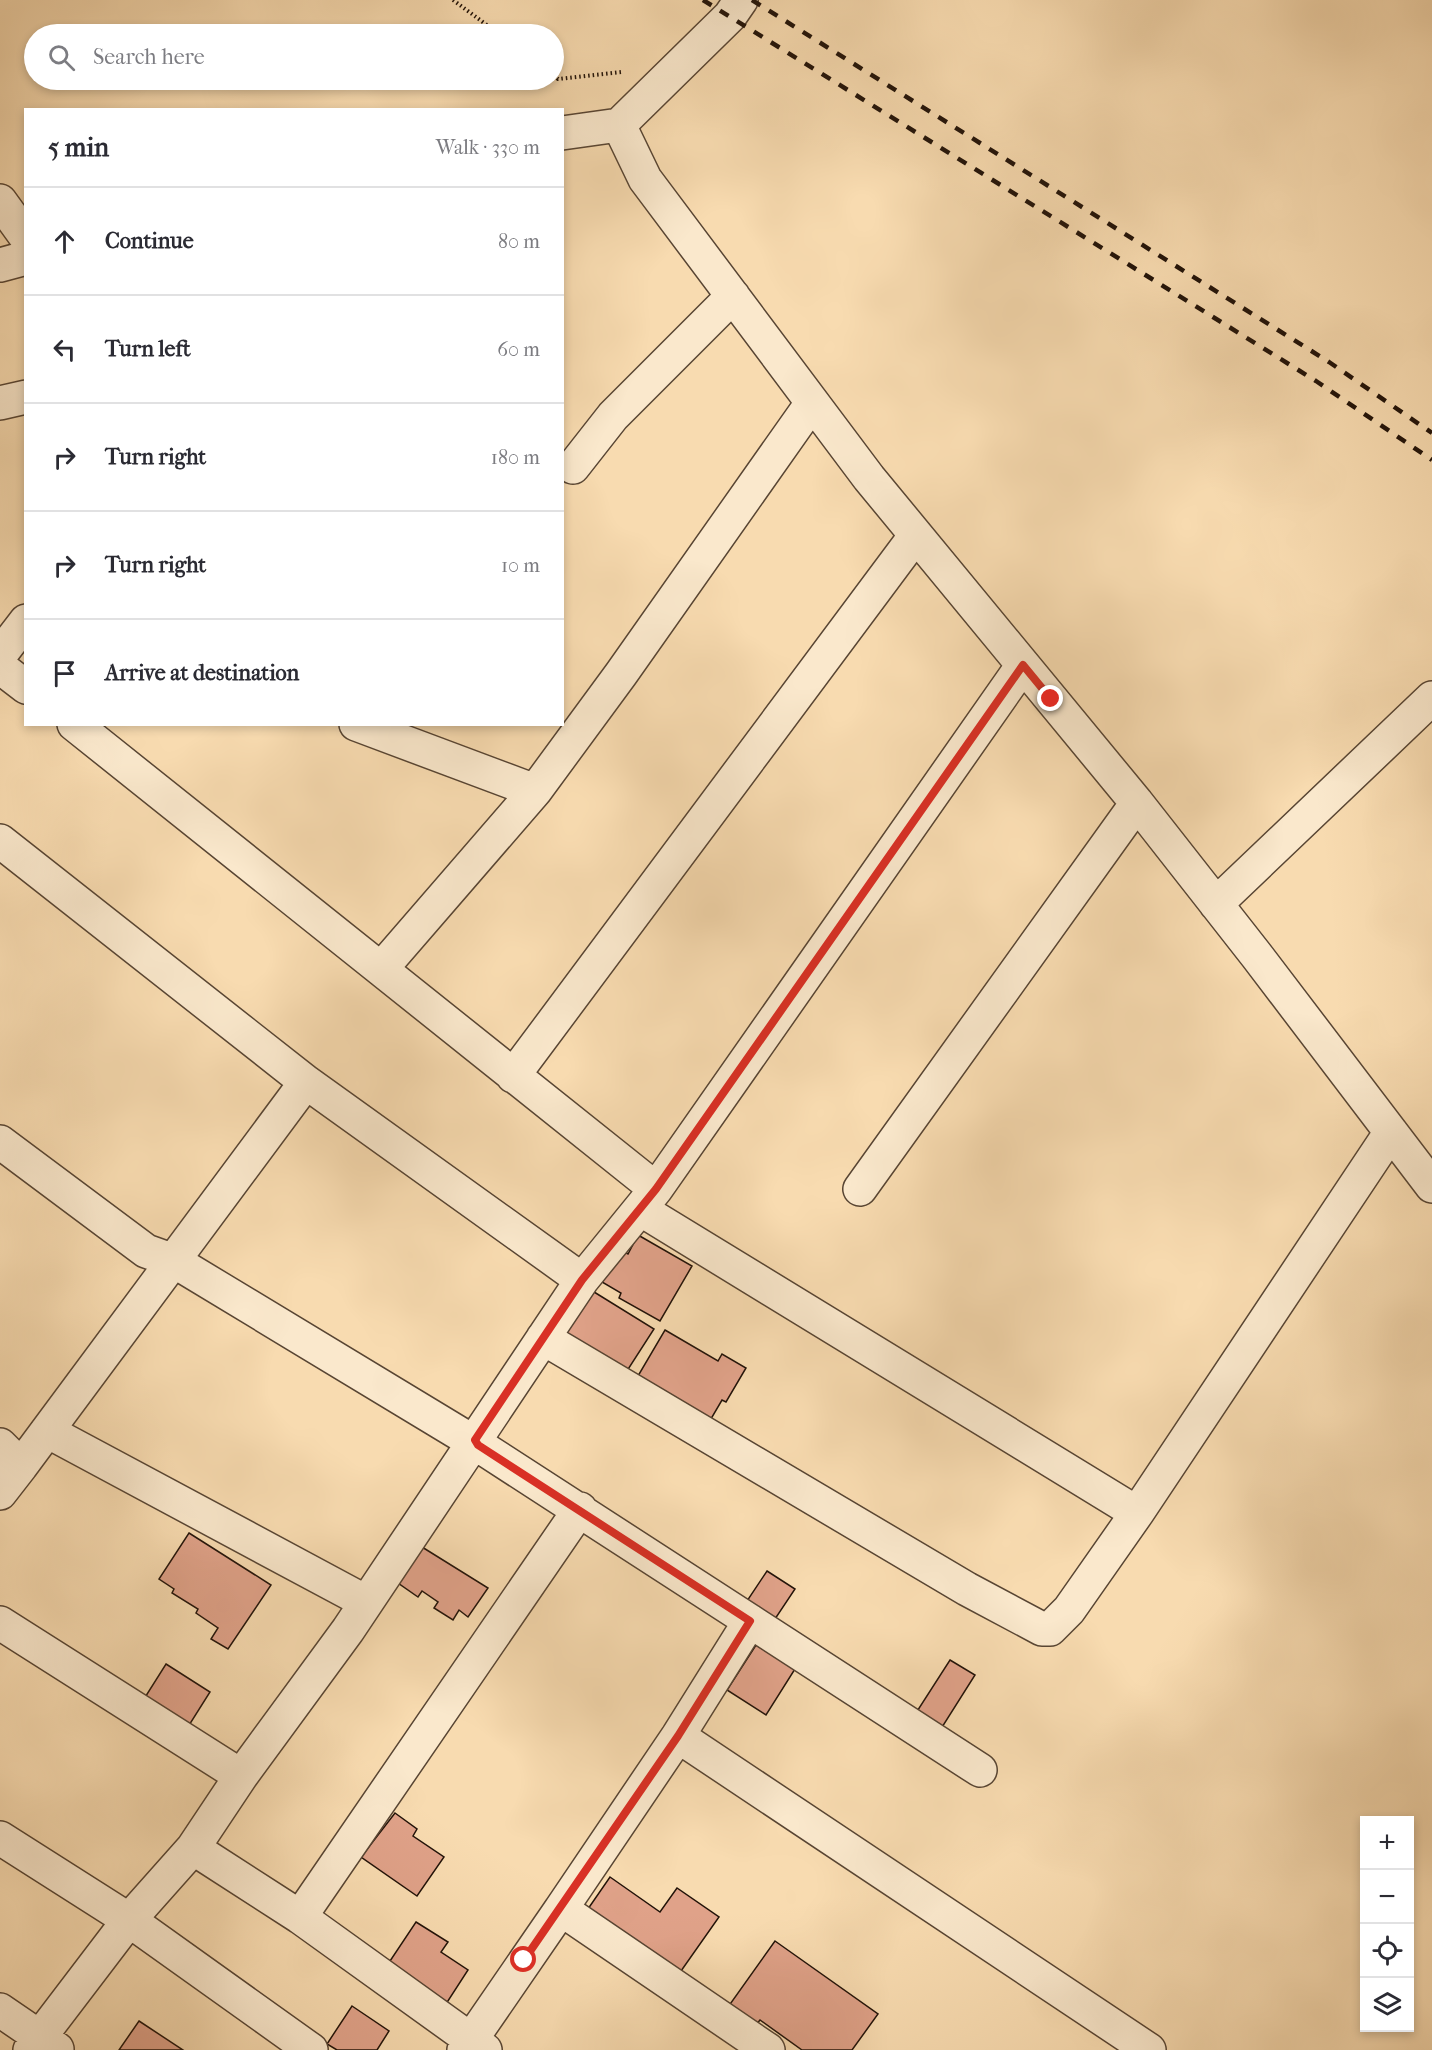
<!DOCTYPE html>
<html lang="en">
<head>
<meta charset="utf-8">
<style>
  :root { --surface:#fff; --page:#f2f2f3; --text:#2b2b33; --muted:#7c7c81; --line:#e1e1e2 }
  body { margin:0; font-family:"IM FELL French Canon",serif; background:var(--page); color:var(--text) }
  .controls { position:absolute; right:18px; bottom:18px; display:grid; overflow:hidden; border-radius:0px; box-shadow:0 3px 9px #0003 }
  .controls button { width:54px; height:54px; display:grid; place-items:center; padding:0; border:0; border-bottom:2px solid var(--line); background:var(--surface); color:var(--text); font:30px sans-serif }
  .stop { position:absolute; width:18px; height:18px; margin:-14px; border:4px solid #d93025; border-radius:50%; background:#fff }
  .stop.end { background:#d93025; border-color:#fff; box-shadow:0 2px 6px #0008 }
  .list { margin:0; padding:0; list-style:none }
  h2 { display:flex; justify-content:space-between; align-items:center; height:78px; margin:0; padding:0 24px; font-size:26px }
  h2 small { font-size:20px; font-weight:400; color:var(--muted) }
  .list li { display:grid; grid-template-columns:39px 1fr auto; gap:18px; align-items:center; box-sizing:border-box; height:108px; padding:0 24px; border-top:2px solid var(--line) }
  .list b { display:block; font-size:22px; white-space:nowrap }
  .list em { font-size:20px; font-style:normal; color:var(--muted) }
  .icon { flex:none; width:33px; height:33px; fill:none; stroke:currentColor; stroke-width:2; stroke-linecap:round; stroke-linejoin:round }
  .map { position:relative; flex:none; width:1432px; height:2050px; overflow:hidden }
  .search { position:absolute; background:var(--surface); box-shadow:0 3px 9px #0003; left:24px; top:24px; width:540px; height:66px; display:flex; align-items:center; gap:15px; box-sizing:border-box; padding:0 21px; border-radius:33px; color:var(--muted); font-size:22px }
  .panel { position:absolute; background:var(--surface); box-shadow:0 3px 9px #0003; left:24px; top:108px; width:540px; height:618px; border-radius:0px }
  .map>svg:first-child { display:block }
</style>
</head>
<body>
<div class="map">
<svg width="1432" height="2050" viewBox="0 0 1432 2050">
  <rect width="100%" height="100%" fill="#f8dbb0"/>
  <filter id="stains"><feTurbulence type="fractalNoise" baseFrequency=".00333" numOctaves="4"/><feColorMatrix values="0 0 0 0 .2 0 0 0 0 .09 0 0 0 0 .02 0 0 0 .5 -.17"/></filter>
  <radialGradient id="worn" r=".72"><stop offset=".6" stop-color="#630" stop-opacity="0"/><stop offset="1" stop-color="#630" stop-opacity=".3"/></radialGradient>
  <!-- building -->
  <path fill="#e0a289" stroke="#221309" stroke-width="1.5" d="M638 1235 692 1266 660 1321 619 1298 621 1293 602 1282 621 1250 628 1254Z
    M586 1287 654 1329 625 1374 558 1333Z
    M665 1330 718 1361 722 1354 746 1368 726 1402 722 1400 708 1424 635 1381Z
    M189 1533 271 1585 228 1649 211 1639 218 1628 196 1613 198 1609 172 1593 174 1589 159 1579Z
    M422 1547 488 1588 468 1617 459 1610 453 1620 434 1608 438 1602 422 1591 418 1597 398 1583Z
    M767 1571 795 1589 771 1625 743 1607Z
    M756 1645 795 1669 766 1715 727 1690Z
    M950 1660 975 1675 939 1732 914 1716Z
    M166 1664 210 1692 181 1738 137 1710Z
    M395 1813 417 1829 413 1836 444 1857 417 1896 361 1857Z
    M610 1877 660 1912 677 1888 719 1917 681 1971 581 1919Z
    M416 1922 448 1942 441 1952 468 1970 446 2004 386 1967Z
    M775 1941 878 2014 852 2050H802L760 2020 755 2026 728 2007Z
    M352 2006 389 2031 377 2050H337L327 2044Z
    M139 2021 183 2050H119Z"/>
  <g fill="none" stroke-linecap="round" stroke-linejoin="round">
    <!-- minor casing -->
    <g stroke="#584533" stroke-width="36">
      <path id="minor" d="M619 125 645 179 869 478 1137 803 1257 956 1432 1186
        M0 201 26 237
        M0 403 26 397
        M573 467 613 416 733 296
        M0 655 26 621
        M0 667 26 687
        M74 724 656 1189 582 1280 306 1082
        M356 724 535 791 621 674 812 403
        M0 841 306 1082 21 1466 0 1445
        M1216 904 1432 698
        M381 969 535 791
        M513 1076 916 535
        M0 1142 146 1251 174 1261 470 1440H475L478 1445 980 1770
        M656 1189 1023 665
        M860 1189 1137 803
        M640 1209 1137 1513 1391 1132
        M543 1338 967 1589 1042 1629H1050L1069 1610 1137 1513
        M47 1431 366 1602
        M0 1493 21 1466
        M0 1623 241 1776
        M678 1736 1149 2050
        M0 1838 129 1920 311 2050
        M193 1848 300 1917
        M561 1909 678 1736 750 1621
        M0 2010 57 2049
        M30 2050 129 1920 193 1848 241 1776 348 1630 582 1280
        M464 2050 561 1909 768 2050
        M485 2050 300 1917 580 1509"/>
    </g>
    <!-- tertiary casing -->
    <g stroke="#584533" stroke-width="36">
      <path id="tertiary" d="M562 133 619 125 730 16 741 0
        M0 265 26 258"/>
    </g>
    <!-- path -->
    <path stroke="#221309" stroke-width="4" stroke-dasharray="1.5 3" stroke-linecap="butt" d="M453 0 499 34
      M554 75 558 79 622 72"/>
    <!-- minor -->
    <use href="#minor" stroke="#fae8cc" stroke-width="33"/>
    <!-- tertiary -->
    <use href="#tertiary" stroke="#fae8cc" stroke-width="33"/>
    <!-- rail -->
    <path stroke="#221309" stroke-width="4.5" stroke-dasharray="10 10" stroke-linecap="butt" d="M703 0 1316 381 1432 460
      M752 0 1329 362 1432 433"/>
  </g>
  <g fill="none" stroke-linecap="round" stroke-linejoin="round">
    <!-- route -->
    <path stroke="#d93025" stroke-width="8" d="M524 1960 678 1736 750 1621 478 1445 475 1440 582 1280 656 1189 1023 665 1051 699"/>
  </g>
  <rect width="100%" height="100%" filter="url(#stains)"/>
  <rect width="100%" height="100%" fill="url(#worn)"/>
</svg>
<div class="controls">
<button>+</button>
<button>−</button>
<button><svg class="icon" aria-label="locate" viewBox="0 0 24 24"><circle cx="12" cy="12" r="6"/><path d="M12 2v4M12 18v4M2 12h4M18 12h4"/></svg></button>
<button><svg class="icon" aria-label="layers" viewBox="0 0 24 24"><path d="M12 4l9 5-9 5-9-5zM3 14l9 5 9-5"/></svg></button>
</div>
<div class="stop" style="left:524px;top:1960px"></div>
<div class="stop end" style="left:1051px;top:699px"></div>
<div class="search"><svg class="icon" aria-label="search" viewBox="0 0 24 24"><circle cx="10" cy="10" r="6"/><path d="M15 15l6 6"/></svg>Search here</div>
<section class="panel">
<h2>5 min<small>Walk · 330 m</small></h2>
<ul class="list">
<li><svg class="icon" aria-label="ahead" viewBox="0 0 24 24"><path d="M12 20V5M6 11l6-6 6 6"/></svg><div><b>Continue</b></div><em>80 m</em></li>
<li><svg class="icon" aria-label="left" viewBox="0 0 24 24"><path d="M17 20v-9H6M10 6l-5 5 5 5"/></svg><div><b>Turn left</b></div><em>60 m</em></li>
<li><svg class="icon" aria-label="right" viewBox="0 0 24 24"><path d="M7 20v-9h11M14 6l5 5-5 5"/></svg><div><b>Turn right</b></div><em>180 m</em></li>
<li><svg class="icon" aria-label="right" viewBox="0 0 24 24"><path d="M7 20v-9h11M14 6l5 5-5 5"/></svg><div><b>Turn right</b></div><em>10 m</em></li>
<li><svg class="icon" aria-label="arrive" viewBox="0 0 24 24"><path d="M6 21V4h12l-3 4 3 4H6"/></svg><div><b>Arrive at destination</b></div></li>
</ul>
</section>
</div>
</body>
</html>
